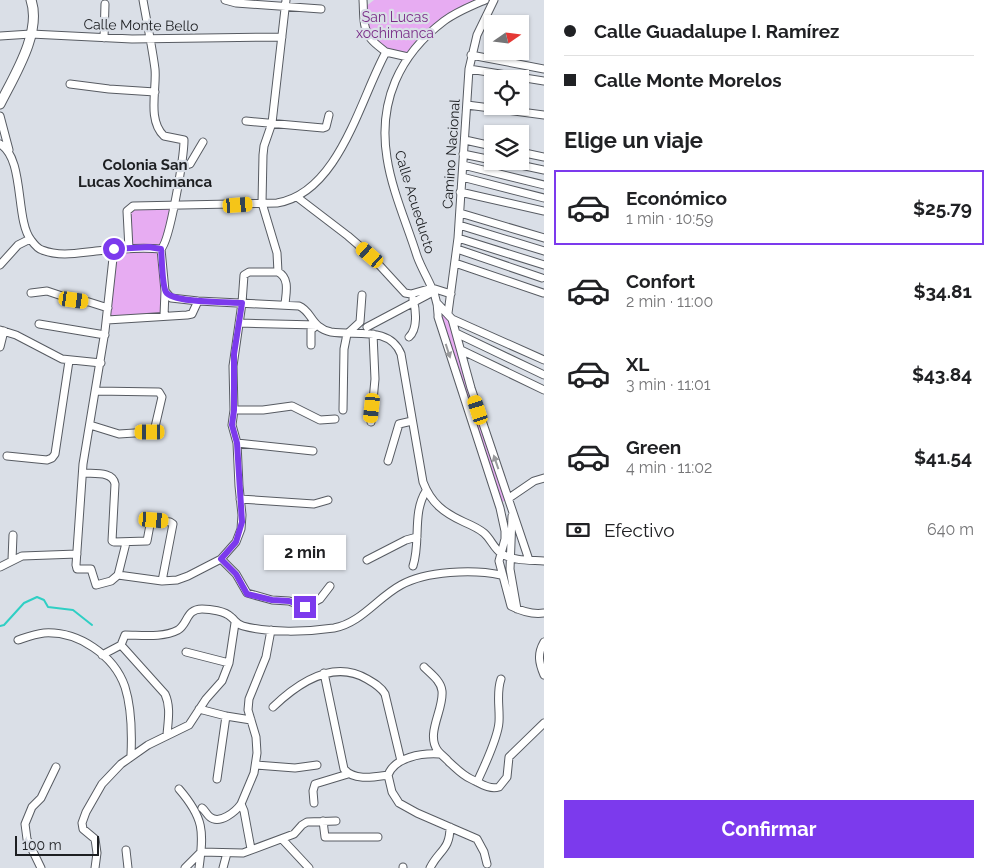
<!DOCTYPE html>
<html lang="es">
<head>
<meta charset="utf-8">
<style>
	:root { --surface:#fff; --page:#f2f2f2; --text:#202124; --muted:#757577; --line:#e0e0e0; --accent:#7c3aed }
	body { margin:0; font-family:Raleway,sans-serif; background:var(--page); color:var(--text); height:100vh; display:flex; flex-direction:column; font-size:19px; white-space:nowrap }
	* { box-sizing:border-box; margin:0 }
	p { font-size:16px; color:var(--muted) }
	.icon { flex:none; width:28px; height:28px; fill:none; stroke:currentColor; stroke-width:2; stroke-linecap:round; stroke-linejoin:round }
	.map { position:relative; flex:1; overflow:hidden }
	.sheet { display:flex; flex-direction:column; background:var(--surface); width:450px }
	.sheet>* { flex:none }
	.hud { display:grid; align-content:center; height:110px; padding:0 20px; background:var(--surface) }
	.needle { width:32px; rotate:76deg }
	.buttons { position:absolute; left:484px; top:15px; display:grid; gap:10px }
	.buttons a { display:grid; place-items:center; width:45px; height:45px; border-radius:0px; background:var(--surface); box-shadow:0 1px 4px #0004; font-size:25px }
	.scale { position:absolute; left:15px; bottom:12px; width:84px; box-sizing:border-box; padding-left:5px; border:2px solid #1d1f22; border-top:0; font-size:14px; line-height:18px; white-space:nowrap; color:#1d1f22; -webkit-text-stroke:4px #dadfe7; paint-order:stroke }
	.end { position:absolute; width:22px; height:22px; margin:-11px; border:6px solid #7c3aed; background:#fff; box-shadow:0 0 0 2px #fff }
	.from { border-radius:50% }
	.bubble { position:absolute; height:35px; border-radius:0px; background:var(--surface); box-shadow:0 1px 4px #0004; font-size:16px; font-weight:700; line-height:35px; text-align:center }
	.car { position:absolute; width:15px; height:30px; margin:-15px -8px; border-radius:6px; box-shadow:0 0 4px 1px #0007; background:linear-gradient(#f5c518 24%,#345 0 40%,#f5c518 0 76%,#345 0 86%,#f5c518 0) }
	.hud b { display:flex; align-items:center; gap:18px; height:48px; font-size:19px }
	.hud b+b { border-top:1px solid var(--line) }
	.hud i { width:12px; height:12px; background:var(--text) }
	ul { padding:0; list-style:none }
	li { display:flex; align-items:center; gap:15px; height:75px; margin:0 10px 8px; padding:0 10px; border:2px solid transparent; border-radius:0px }
	li div { flex:1 }
	li b { display:block; font-size:19px }
	li em { font-style:normal; font-weight:700 }
	li.on { border-color:var(--accent) }
	li>.icon { width:45px; height:45px; stroke-width:1.5 }
	h2 { padding:0 20px; font-size:22px; line-height:60px }
	.pay { display:flex; align-items:center; gap:12px; height:55px; padding:0 20px; font-size:19px }
	.pay p { margin-inline-start:auto }
	.action { display:flex; gap:10px; margin-top:auto; padding:10px 20px }
	.action a { flex:1; height:58px; border-radius:0px; background:var(--accent); color:#fff; font-size:20px; font-weight:700; line-height:58px; text-align:center }
	main { display:flex; flex:1; min-height:0 }
	.map>svg:first-child { display:block }
</style>
</head>
<body>
<main>
<div class="map">
<svg width="544" height="868" viewBox="0 0 544 868">
	<rect width="100%" height="100%" fill="#dadfe7"/>
	<path fill="#e7acf2" d="M374,0h103c-28,12 -54,28 -71,54 -31,-7 -38,-15 -41,-47z
		M174,205l-10,41v70l-57,4 7,-71h15v-41z
		M442,311l7,10 25,87 33,92 -8,3 -57,-179z"/>
	<g fill="none" stroke-linecap="round" stroke-linejoin="round">
		<path stroke="#2fcfc4" stroke-width="2" d="M0,626l4,-1 20,-22 13,-6 7,3 4,7 25,3 19,15"/>
		<g stroke="#575b62" stroke-width="9">
			<path id="minor" d="M143,0c4,23 9,46 12,69 2,20 -8,51 9,67l20,4c0,16 -14,101 -23,109
				M225,0l11,3 85,6
				M363,0c1,13 -1,28 8,39 4,5 10,9 15,13
				M485,0c-14,6 -29,12 -41,21 -45,34 -66,81 -57,137 5,33 20,66 30,98 8,22 22,37 21,61l62,191 5,23v8l-6,22 12,45c10,5 21,9 33,7
				M0,36l31,-2 101,5 150,-2
				M104,38l1,-34
				M471,55l73,14
				M469,69l75,12
				M70,84l39,5 46,3
				M467,105l77,10
				M0,116l9,34
				M246,121l77,7 3,-1 3,-12
				M465,140l27,6
				M0,144c25,14 15,76 31,96 3,4 7,9 11,10 18,7 36,3 54,1 21,-2 43,-4 65,-2l4,42 6,7 27,3 101,5c13,5 12,22 32,26 25,4 59,-6 70,22l22,128c8,21 21,31 41,40 7,3 14,6 20,11 7,6 10,16 18,21 11,7 29,6 42,7
				M520,152l24,5
				M463,154l29,6
				M501,161l43,9
				M463,165l81,20
				M180,167l10,-3 13,-22
				M462,177l82,21
				M460,192l84,19
				M297,197l51,39 22,19 35,38 6,1 21,-6 19,6
				M460,213l84,25
				M459,225l85,26
				M458,238l86,27
				M114,249l-9,82 -22,133 -7,101 1,4h14l5,16 15,-4 7,-6 44,6 15,-1 11,-4 33,-17 15,-17 5,-13 1,-14 -3,-29 -2,-43 -5,-18 2,-15 -1,-44 9,-63 2,-28 5,-3h29
				M129,249l-2,-38 6,-5 144,-3c62,-10 83,-104 109,-151l22,5
				M457,249l85,29
				M455,263l88,30
				M0,265l18,-20 12,-6
				M31,293l16,-2 27,9 15,2 19,6
				M285,304c1,-11 5,-26 -7,-32l-1,-19 -15,-50 1,-48 1,-9 8,-23 14,-123
				M438,304l14,15 19,69 58,172
				M448,313l10,-75 11,-169 8,-34 17,-35
				M164,316l1,-25
				M452,319l92,41
				M107,320l80,-5 5,-1 6,-13
				M239,323l78,2
				M39,324l66,11
				M367,327l66,-35
				M0,330l16,5 46,24 39,4
				M456,333l88,42
				M409,337c9,-8 7,-27 4,-38
				M311,345v-15l6,-5
				M0,347l4,-16
				M461,350l83,40
				M234,410h29l29,-4 28,14 15,-1
				M343,410l1,-61 3,-15 13,-12 2,-27
				M371,422l4,-43 -2,-45
				M90,425l29,9 31,-2 5,-5 7,-30 -3,-5 -63,-1
				M237,443l76,8
				M7,456l40,4 5,-2 3,-4 14,-93
				M388,461l11,-37 13,-3
				M83,473c11,1 30,-2 32,11l-3,57 2,1 33,-1 3,-16 4,-5 16,2 3,2 -11,57
				M509,498l25,-17 10,-3
				M240,499l74,5 14,-4
				M512,516l-2,53 7,40
				M221,559l15,15 11,19 25,7 17,1 16,6 15,-8 10,-13
				M12,560l1,-25
				M367,560l39,-20 11,-3
				M413,566c8,-24 -1,-53 13,-75
				M0,567l22,-11 55,-2
				M118,575l8,-32
				M18,640c9,-3 17,-6 26,-7 34,-2 70,22 81,54 7,22 7,46 6,68
				M544,642c-7,12 -5,21 0,33
				M121,645l4,-10c16,0 38,3 53,-5 10,-6 8,-21 24,-21 8,0 23,2 29,8 5,4 5,7 12,9 26,7 64,6 91,2 27,-5 43,-30 67,-43 25,-14 72,-16 100,-10
				M121,645l44,49c6,13 3,27 2,41
				M186,652l43,11
				M102,655l19,-10
				M424,667c7,7 17,14 18,24 2,19 -17,43 -4,60 3,4 8,7 11,11 7,6 13,13 22,17 9,4 18,11 28,8l8,-10 2,-20 35,-34
				M324,673l20,96c10,12 30,8 44,6
				M273,707c25,-24 60,-48 94,-28 7,4 14,8 18,15l16,67
				M199,709l27,7 25,4
				M256,765l39,3 22,-3
				M388,775l4,17 7,11 18,10 60,26 7,13 3,12
				M388,775c7,-18 34,-22 51,-21
				M217,779l9,-63
				M477,782c7,-15 21,-44 22,-60 1,-14 -3,-29 2,-43
				M179,789c25,29 25,42 20,79
				M314,803l-1,-12 2,-7 33,-10
				M202,808c3,2 5,7 8,9 10,8 26,-6 31,-13
				M323,821l2,16h53
				M282,839l27,29
				M251,849l-7,-38 -3,-7 13,-31 3,-20 -1,-16 -8,-27 1,-11 17,-42 5,-27
				M126,850l2,18
				M403,867v1
				M41,868l-14,-29 -2,-15 7,-17 9,-9 15,-31
				M95,868l2,-15 -2,-14 -12,-10 -1,-6 4,-11 16,-28 19,-20 27,-19 41,-20 17,-26 16,-18 7,-18 6,-40
				M185,868l16,-16 42,1 51,-19 8,-9 5,-3 29,-1
				M223,868l4,-15
				M430,868c9,-18 20,-18 20,-41"/>
		</g>
		<g stroke="#575b62" stroke-width="11">
			<path id="major" d="M0,104c14,-28 42,-72 31,-104"/>
		</g>
		<use href="#minor" stroke="#fff" stroke-width="7"/>
		<use href="#major" stroke="#fff" stroke-width="9"/>
	</g>
	<defs><path id="oneway-solid" d="M-6-.8H1V-3.2L6.5 0L1 3.2V.8H-6Z" transform="scale(1.25)"/></defs>
	<g fill="#999a9c">
		<use href="#oneway-solid" transform="translate(448 351) rotate(72)"/>
		<use href="#oneway-solid" transform="translate(496 462) rotate(-109)"/>
	</g>
	<g fill="none" stroke-linecap="round" stroke-linejoin="round">
		<path stroke="#7c3aed" stroke-width="6" d="M114,249l35,-2 12,2c1,9 1,37 5,43 6,11 62,10 76,11l-8,51v56l-2,15 5,18 5,79 -6,20 -15,17 15,15 11,20 25,6 17,1 16,6"/>
	</g>
	<g text-anchor="middle" stroke-width="4.5" stroke-linejoin="round" paint-order="stroke">
		<g font-size="14" fill="#7a2e88" stroke="#dadfe7">
			<text x="395" y="22">San Lucas<tspan x="395" dy="16">xochimanca</tspan></text>
		</g>
		<g font-size="14" fill="#1d1f22" stroke="#dadfe7">
			<text transform="translate(141 25) rotate(1)" y="5">Calle Monte Bello</text>
			<text transform="translate(451 154) rotate(-86)" y="5">Camino Nacional</text>
			<text transform="translate(415 202) rotate(73)" y="5">Calle Acueducto</text>
		</g>
		<g font-size="15" font-weight="bold" fill="#1d1f22" stroke="#dadfe7">
			<text x="145" y="170">Colonia San<tspan x="145" dy="17">Lucas Xochimanca</tspan></text>
		</g>
	</g>
</svg>
<div class="buttons">
<a><svg class="needle" viewBox="-14 -14 28 28"><path d="M0-13l5 13h-10z" fill="#e53935"/><path d="M0 13l5-13h-10z" fill="#757577"/></svg></a>
<a><svg class="icon" aria-label="locate" viewBox="0 0 24 24"><circle cx="12" cy="12" r="6"/><path d="M12 2v4M12 18v4M2 12h4M18 12h4"/></svg></a>
<a><svg class="icon" aria-label="layers" viewBox="0 0 24 24"><path d="M12 4l9 5-9 5-9-5zM3 14l9 5 9-5"/></svg></a>
</div>
<div class="scale">100 m</div>
<i class="end from" style="left:114px;top:249px"></i>
<i class="end" style="left:305px;top:607px"></i>
<div class="bubble" style="left:264px;top:535px;width:82px">2 min</div>
<i class="car" style="left:238px;top:205px;rotate:86deg"></i>
<i class="car" style="left:370px;top:255px;rotate:311deg"></i>
<i class="car" style="left:74px;top:300px;rotate:98deg"></i>
<i class="car" style="left:372px;top:408px;rotate:186deg"></i>
<i class="car" style="left:478px;top:410px;rotate:342deg"></i>
<i class="car" style="left:150px;top:432px;rotate:270deg"></i>
<i class="car" style="left:154px;top:520px;rotate:95deg"></i>
</div>
<section class="sheet">
<div class="hud">
<b><i class="from"></i>Calle Guadalupe I. Ramírez</b>
<b><i></i>Calle Monte Morelos</b>
</div>
<h2>Elige un viaje</h2>
<ul>
<li class="on"><svg class="icon" aria-label="car" viewBox="0 0 24 24"><path d="M5 17H2v-5l4-1 3-4h7l3 4 3 1v5h-3M9 17h6M6 11h13"/><circle cx="7" cy="17" r="2"/><circle cx="17" cy="17" r="2"/></svg><div><b>Económico</b><p>1 min · 10:59</p></div><em>$25.79</em></li>
<li><svg class="icon" aria-label="car" viewBox="0 0 24 24"><path d="M5 17H2v-5l4-1 3-4h7l3 4 3 1v5h-3M9 17h6M6 11h13"/><circle cx="7" cy="17" r="2"/><circle cx="17" cy="17" r="2"/></svg><div><b>Confort</b><p>2 min · 11:00</p></div><em>$34.81</em></li>
<li><svg class="icon" aria-label="car" viewBox="0 0 24 24"><path d="M5 17H2v-5l4-1 3-4h7l3 4 3 1v5h-3M9 17h6M6 11h13"/><circle cx="7" cy="17" r="2"/><circle cx="17" cy="17" r="2"/></svg><div><b>XL</b><p>3 min · 11:01</p></div><em>$43.84</em></li>
<li><svg class="icon" aria-label="car" viewBox="0 0 24 24"><path d="M5 17H2v-5l4-1 3-4h7l3 4 3 1v5h-3M9 17h6M6 11h13"/><circle cx="7" cy="17" r="2"/><circle cx="17" cy="17" r="2"/></svg><div><b>Green</b><p>4 min · 11:02</p></div><em>$41.54</em></li>
</ul>
<div class="pay"><svg class="icon" aria-label="cash" viewBox="0 0 24 24"><path d="M3 7h18v10H3z"/><circle cx="12" cy="12" r="2"/></svg>Efectivo<p>640 m</p></div>
<div class="action"><a>Confirmar</a></div>
</section>
</main>
</body>
</html>
